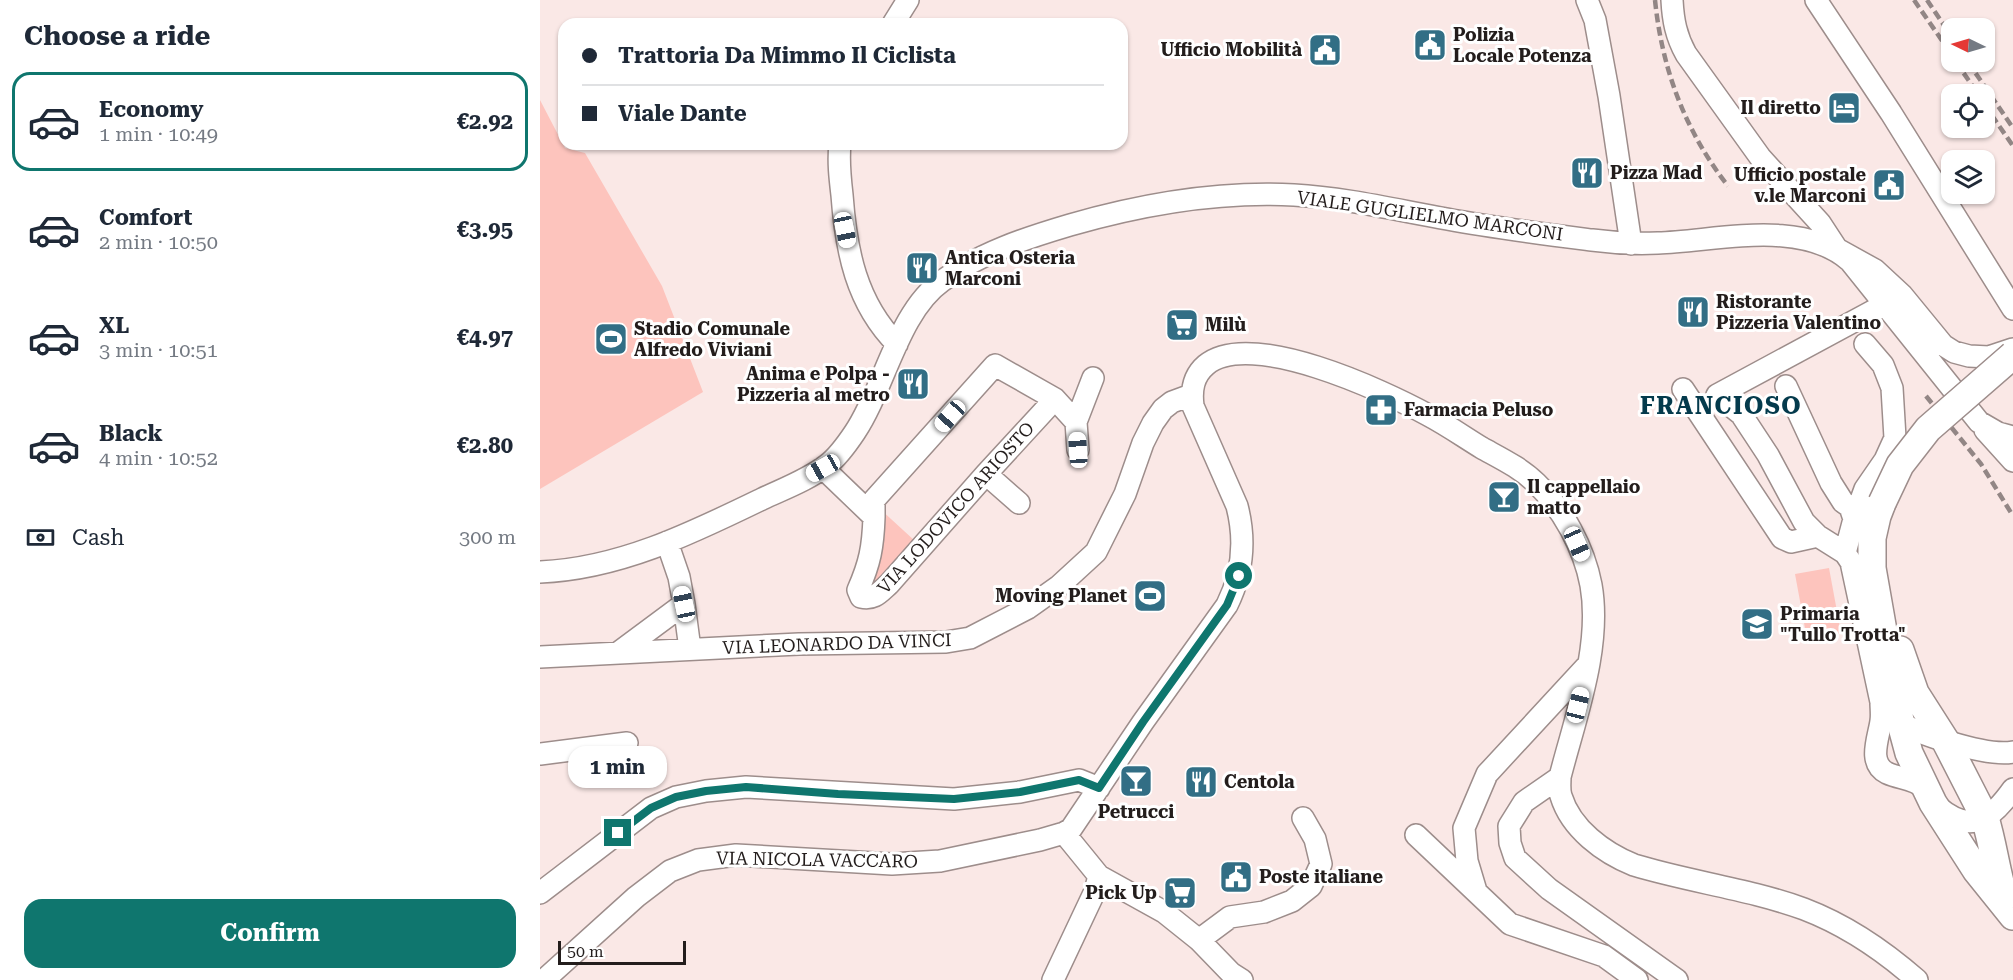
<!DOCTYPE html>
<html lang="en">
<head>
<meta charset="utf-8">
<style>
	:root { --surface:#fff; --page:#f6f6f7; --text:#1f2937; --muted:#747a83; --line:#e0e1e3; --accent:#0f766e }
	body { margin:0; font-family:"Roboto Serif",serif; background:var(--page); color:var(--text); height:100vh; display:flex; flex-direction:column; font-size:22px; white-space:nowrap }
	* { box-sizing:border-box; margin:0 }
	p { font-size:20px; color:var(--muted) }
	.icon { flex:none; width:33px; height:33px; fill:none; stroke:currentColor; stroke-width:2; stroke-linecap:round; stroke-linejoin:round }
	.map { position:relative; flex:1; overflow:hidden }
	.details { display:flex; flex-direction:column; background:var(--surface); width:540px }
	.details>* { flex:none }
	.top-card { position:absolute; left:18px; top:18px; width:570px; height:132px; border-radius:18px; box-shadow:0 2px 4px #0004; display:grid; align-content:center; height:132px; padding:0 24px; background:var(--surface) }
	.needle { width:39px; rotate:275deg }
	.buttons { position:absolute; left:1401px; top:18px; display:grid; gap:12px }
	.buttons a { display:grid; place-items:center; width:54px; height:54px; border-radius:12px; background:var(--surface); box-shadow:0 2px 4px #0004; font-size:30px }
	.scale { position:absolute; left:18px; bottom:15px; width:128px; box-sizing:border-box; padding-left:6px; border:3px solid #231d1c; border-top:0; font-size:16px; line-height:21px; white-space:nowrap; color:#231d1c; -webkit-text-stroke:4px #fff; paint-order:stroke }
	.end { position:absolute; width:27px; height:27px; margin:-14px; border:8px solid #0f766e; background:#fff; box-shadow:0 0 0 3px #fff }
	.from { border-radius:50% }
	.bubble { position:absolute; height:42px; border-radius:18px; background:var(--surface); box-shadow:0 2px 4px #0004; font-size:20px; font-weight:700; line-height:42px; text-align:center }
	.car { position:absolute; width:18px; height:36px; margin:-18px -9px; border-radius:8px; box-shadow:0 0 4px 2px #0007; background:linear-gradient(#fff 24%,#345 0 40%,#fff 0 76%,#345 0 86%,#fff 0) }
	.top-card b { display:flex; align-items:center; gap:21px; height:57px; font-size:22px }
	.top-card b+b { border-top:2px solid var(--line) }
	.top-card i { width:15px; height:15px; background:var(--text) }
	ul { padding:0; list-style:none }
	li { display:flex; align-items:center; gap:18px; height:99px; margin:0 12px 9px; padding:0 12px; border:3px solid transparent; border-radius:18px }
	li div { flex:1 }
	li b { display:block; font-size:22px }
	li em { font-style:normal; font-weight:700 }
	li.selected { border-color:var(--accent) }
	li>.icon { width:54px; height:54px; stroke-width:1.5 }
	h2 { padding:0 24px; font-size:27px; line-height:72px }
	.pay { display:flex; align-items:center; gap:15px; height:66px; padding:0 24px; font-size:22px }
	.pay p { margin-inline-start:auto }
	.button { display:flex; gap:12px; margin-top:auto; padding:12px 24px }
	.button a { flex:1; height:69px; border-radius:18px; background:var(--accent); color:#fff; font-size:24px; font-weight:700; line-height:69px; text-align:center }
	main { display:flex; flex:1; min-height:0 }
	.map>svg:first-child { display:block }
</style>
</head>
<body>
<main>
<section class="details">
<h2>Choose a ride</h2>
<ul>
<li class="selected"><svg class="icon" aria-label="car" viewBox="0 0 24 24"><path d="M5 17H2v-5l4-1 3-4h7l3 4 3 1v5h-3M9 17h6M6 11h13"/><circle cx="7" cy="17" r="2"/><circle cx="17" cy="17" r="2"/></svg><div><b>Economy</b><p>1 min · 10:49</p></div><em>€2.92</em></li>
<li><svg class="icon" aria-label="car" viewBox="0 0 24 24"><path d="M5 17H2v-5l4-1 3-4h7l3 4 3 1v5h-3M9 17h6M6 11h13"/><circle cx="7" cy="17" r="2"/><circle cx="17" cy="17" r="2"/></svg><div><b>Comfort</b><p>2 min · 10:50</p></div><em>€3.95</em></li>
<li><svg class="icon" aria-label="car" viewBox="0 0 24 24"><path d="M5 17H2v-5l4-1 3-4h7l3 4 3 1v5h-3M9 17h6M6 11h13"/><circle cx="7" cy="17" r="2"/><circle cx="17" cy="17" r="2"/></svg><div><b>XL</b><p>3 min · 10:51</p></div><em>€4.97</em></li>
<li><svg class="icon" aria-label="car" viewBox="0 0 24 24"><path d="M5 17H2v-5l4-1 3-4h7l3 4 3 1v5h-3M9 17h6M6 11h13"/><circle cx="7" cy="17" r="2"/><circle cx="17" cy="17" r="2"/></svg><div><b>Black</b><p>4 min · 10:52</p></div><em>€2.80</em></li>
</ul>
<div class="pay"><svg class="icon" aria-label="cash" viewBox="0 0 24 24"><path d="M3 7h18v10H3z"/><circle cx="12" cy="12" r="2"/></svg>Cash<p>300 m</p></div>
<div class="button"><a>Confirm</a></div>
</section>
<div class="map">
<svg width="1473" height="980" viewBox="0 0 1473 980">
	<rect width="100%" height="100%" fill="#fae8e6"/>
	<path fill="#fdc4bd" d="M0,100l25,48 20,5 77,133 41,106 -163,97z
		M339,508l36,33 -28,35 -20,13z
		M1289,568l12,65 -34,6 -12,-65z"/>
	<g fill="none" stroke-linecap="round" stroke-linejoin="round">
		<g stroke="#9d8d8b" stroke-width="24">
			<path id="minor" d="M1047,0l8,20 14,76 22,148
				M1132,0c1,20 4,36 14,54l74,103 60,66 17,26 38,21 27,25 41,50 11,7 15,4 20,1 24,-8
				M1276,0l75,113 122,196
				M353,24l15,-24
				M300,144c-2,17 0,34 2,51 4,55 14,108 55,149
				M1344,305l-167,90 24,19 27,41 36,67 14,14 27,17 6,9 30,140c0,6 1,13 0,19 -2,16 -14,42 6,52 13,6 26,5 38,15
				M1246,386l45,97 12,19 7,5 4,12 -9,34
				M1143,389l99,149 9,4 27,-6
				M536,422l2,28
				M1445,430l28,31
				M283,468l51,49c-1,30 -4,46 -16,73l3,7c13,3 18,-4 28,-13l97,-110 69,-75
				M446,474l33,29
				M334,517v-17l121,-135 60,34 21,23 17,-44
				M1314,519l11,-30 20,-29 10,-22 -3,-50 -9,-23 -18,-21
				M127,542l12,35 5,27
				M0,572c79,-3 152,-39 222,-73 21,-10 46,-19 65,-34 11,-8 20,-21 28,-33 30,-45 43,-120 87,-151 38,-28 84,-43 128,-56 73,-21 149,-34 224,-30 52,3 102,15 153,24 48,9 97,15 145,21 22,3 44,4 66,3 60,-2 143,-25 192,18l129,161 19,11 15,4
				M78,653l66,-49 6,45
				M0,657l259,-13 147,-2 24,-4 58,-30 31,-22 37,-34 29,-58 18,-51 10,-20 10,-14 9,-7 19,-7
				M1351,718c24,15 94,39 122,34
				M0,754l87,-11
				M1020,777l-36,25 -15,24 1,17 5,15 34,31 128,91
				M1398,807c33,28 53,13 75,-18
				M876,835l94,89 94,32 33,24
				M559,876l65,36 35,28 32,33 11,7
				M936,891l-9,-30 -3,-33 23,-54 99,-107
				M0,893l111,-85 25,-11 30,-6 40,-4 208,12 66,-7 59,-12 20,8
				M659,940l31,-23 34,-5 28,-11 19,-15 10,-22 -6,-25 -12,-21
				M4,980l92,-83 34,-26 28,-11 38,-5 156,9 48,-3 100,-21 24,-7 7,-4 72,-107 84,-117c16,-32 19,-64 10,-99l-44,-100c-2,-16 0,-30 13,-41 44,-37 178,26 222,50 19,10 36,22 54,33 18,10 39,20 54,35 27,26 48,65 55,102 11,62 -16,133 -31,192 0,6 -1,13 1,19 10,33 43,57 73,69 56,17 115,24 170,44 42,16 80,42 113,71
				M513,980l42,-89 4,-15 -35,-43"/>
		</g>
		<g stroke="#9d8d8b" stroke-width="30">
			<path id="major" d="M1342,503l-5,13 -5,22v30l24,137 13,48 24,50 43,67 37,46
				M1360,650l15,43 30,47 40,78c8,26 11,53 19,79"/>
		</g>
		<use href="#minor" stroke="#fff" stroke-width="21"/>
		<use href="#major" stroke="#fff" stroke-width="27"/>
		<path stroke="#928685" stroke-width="4.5" stroke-dasharray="9 4.5" stroke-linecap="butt" d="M1115,0c7,69 30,131 73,186
			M1374,0l38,55
			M1387,0l25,37
			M1416,62l22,32
			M1428,62l45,66
			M1444,104l29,42
			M1386,396l55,68 32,52"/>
		<g stroke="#9d8d8b" stroke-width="30" stroke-linecap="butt">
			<path id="major-bridge" d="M1342,503l18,-38 28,-36 85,-74"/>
		</g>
		<use href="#major-bridge" stroke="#fff" stroke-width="27"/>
	</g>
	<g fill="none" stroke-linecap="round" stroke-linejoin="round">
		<path stroke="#0f766e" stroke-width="8" d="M78,833l33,-25 25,-11 30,-6 40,-4 92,7 116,5 66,-7 59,-12 20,8 44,-66 84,-117 12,-29"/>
	</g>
	<defs>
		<g id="civic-square" transform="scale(1.725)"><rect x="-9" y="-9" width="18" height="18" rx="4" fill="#326e85" stroke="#fff"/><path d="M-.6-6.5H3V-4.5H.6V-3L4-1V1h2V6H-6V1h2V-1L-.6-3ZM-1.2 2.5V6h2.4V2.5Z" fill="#fff"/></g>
		<g id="hotel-square" transform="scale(1.725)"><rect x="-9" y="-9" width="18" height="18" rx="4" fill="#326e85" stroke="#fff"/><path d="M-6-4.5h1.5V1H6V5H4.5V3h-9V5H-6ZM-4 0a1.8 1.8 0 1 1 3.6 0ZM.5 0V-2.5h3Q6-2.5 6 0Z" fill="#fff"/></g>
		<g id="restaurant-square" transform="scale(1.725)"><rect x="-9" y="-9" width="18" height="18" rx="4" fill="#326e85" stroke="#fff"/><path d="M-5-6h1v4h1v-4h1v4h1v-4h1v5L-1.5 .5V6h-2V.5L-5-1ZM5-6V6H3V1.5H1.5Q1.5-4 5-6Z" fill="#fff"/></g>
		<g id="supermarket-square" transform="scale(1.725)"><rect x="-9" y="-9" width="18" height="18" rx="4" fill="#326e85" stroke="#fff"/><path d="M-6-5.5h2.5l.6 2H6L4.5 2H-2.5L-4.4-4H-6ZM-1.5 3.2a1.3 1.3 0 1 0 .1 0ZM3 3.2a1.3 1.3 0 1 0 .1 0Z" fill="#fff"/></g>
		<g id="stadium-square" transform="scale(1.725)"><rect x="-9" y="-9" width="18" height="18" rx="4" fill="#326e85" stroke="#fff"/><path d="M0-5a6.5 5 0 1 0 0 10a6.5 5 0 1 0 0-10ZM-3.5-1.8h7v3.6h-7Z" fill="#fff"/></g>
		<g id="pharmacy-square" transform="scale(1.725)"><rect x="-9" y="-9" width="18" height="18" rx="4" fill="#326e85" stroke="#fff"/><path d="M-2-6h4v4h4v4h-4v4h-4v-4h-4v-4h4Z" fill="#fff"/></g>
		<g id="bar-square" transform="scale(1.725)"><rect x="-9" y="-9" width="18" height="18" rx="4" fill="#326e85" stroke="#fff"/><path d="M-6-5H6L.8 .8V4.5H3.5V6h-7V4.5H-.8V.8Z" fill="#fff"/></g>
		<g id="school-square" transform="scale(1.725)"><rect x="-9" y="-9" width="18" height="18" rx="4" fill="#326e85" stroke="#fff"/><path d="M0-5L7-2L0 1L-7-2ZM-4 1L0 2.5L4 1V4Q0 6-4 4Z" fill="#fff"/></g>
	</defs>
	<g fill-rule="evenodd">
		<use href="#civic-square" x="890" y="45"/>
		<use href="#civic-square" x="785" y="50"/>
		<use href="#hotel-square" x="1304" y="108"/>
		<use href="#restaurant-square" x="1047" y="173"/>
		<use href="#civic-square" x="1349" y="185"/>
		<use href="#restaurant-square" x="382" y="268"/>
		<use href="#restaurant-square" x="1153" y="312"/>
		<use href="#supermarket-square" x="642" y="325"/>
		<use href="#stadium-square" x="71" y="339"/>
		<use href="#restaurant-square" x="373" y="384"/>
		<use href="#pharmacy-square" x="841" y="410"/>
		<use href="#bar-square" x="964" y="497"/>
		<use href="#stadium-square" x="610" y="596"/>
		<use href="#school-square" x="1217" y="624"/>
		<use href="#bar-square" x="596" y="781"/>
		<use href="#restaurant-square" x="661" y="782"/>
		<use href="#civic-square" x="696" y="877"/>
		<use href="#supermarket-square" x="640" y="893"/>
	</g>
	<g text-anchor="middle" stroke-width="6" stroke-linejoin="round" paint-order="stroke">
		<g font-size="18" font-weight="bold" fill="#231d1c" stroke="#fff" text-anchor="start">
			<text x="913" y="41">Polizia<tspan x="913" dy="21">Locale Potenza</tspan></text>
			<text x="762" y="56" text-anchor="end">Ufficio Mobilità</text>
			<text x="1281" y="114" text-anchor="end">Il diretto</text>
			<text x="1070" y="179">Pizza Mad</text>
			<text x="1326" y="181" text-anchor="end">Ufficio postale<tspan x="1326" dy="21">v.le Marconi</tspan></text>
			<text x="405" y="264">Antica Osteria<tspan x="405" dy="21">Marconi</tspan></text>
			<text x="1176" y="308">Ristorante<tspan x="1176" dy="21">Pizzeria Valentino</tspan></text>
			<text x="665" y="331">Milù</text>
			<text x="94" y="335">Stadio Comunale<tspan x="94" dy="21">Alfredo Viviani</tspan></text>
			<text x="350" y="380" text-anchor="end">Anima e Polpa -<tspan x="350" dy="21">Pizzeria al metro</tspan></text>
			<text x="864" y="416">Farmacia Peluso</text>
			<text x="987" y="493">Il cappellaio<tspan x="987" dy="21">matto</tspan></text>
			<text x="587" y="602" text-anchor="end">Moving Planet</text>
			<text x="1240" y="620">Primaria<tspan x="1240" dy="21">"Tullo Trotta"</tspan></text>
			<text x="684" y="788">Centola</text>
			<text x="596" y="818" text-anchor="middle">Petrucci</text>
			<text x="719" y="883">Poste italiane</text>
			<text x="617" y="899" text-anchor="end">Pick Up</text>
		</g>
		<g font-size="18" fill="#231d1c" stroke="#fff">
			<text transform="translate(890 216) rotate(8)" y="6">VIALE GUGLIELMO MARCONI</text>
			<text transform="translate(416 508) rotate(-48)" y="6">VIA LODOVICO ARIOSTO</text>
			<text transform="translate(297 644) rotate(-2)" y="6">VIA LEONARDO DA VINCI</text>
			<text transform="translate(277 860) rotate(1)" y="6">VIA NICOLA VACCARO</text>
		</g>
		<g font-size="24" font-weight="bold" letter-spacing="1.5" fill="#043a4c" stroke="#fff">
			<text x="1181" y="414">FRANCIOSO</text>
		</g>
	</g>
</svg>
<div class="buttons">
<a><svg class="needle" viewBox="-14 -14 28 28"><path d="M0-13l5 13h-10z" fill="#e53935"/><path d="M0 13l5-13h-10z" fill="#747a83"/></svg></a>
<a><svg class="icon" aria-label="locate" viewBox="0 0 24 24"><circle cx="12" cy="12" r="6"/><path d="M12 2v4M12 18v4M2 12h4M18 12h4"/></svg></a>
<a><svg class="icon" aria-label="layers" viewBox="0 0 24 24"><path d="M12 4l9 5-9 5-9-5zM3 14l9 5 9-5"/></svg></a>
</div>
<div class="scale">50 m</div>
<i class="end from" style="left:699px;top:576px"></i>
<i class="end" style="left:78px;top:833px"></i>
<div class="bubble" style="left:28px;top:746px;width:99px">1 min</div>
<i class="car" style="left:305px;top:230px;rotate:168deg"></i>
<i class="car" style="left:410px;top:416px;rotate:222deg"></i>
<i class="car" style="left:538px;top:450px;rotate:356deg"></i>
<i class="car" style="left:283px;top:468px;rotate:241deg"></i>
<i class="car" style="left:1037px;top:544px;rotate:156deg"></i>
<i class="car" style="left:144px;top:604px;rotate:348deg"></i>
<i class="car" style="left:1038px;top:705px;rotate:14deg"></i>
<div class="top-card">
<b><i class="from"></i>Trattoria Da Mimmo Il Ciclista</b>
<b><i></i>Viale Dante</b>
</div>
</div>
</main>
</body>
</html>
